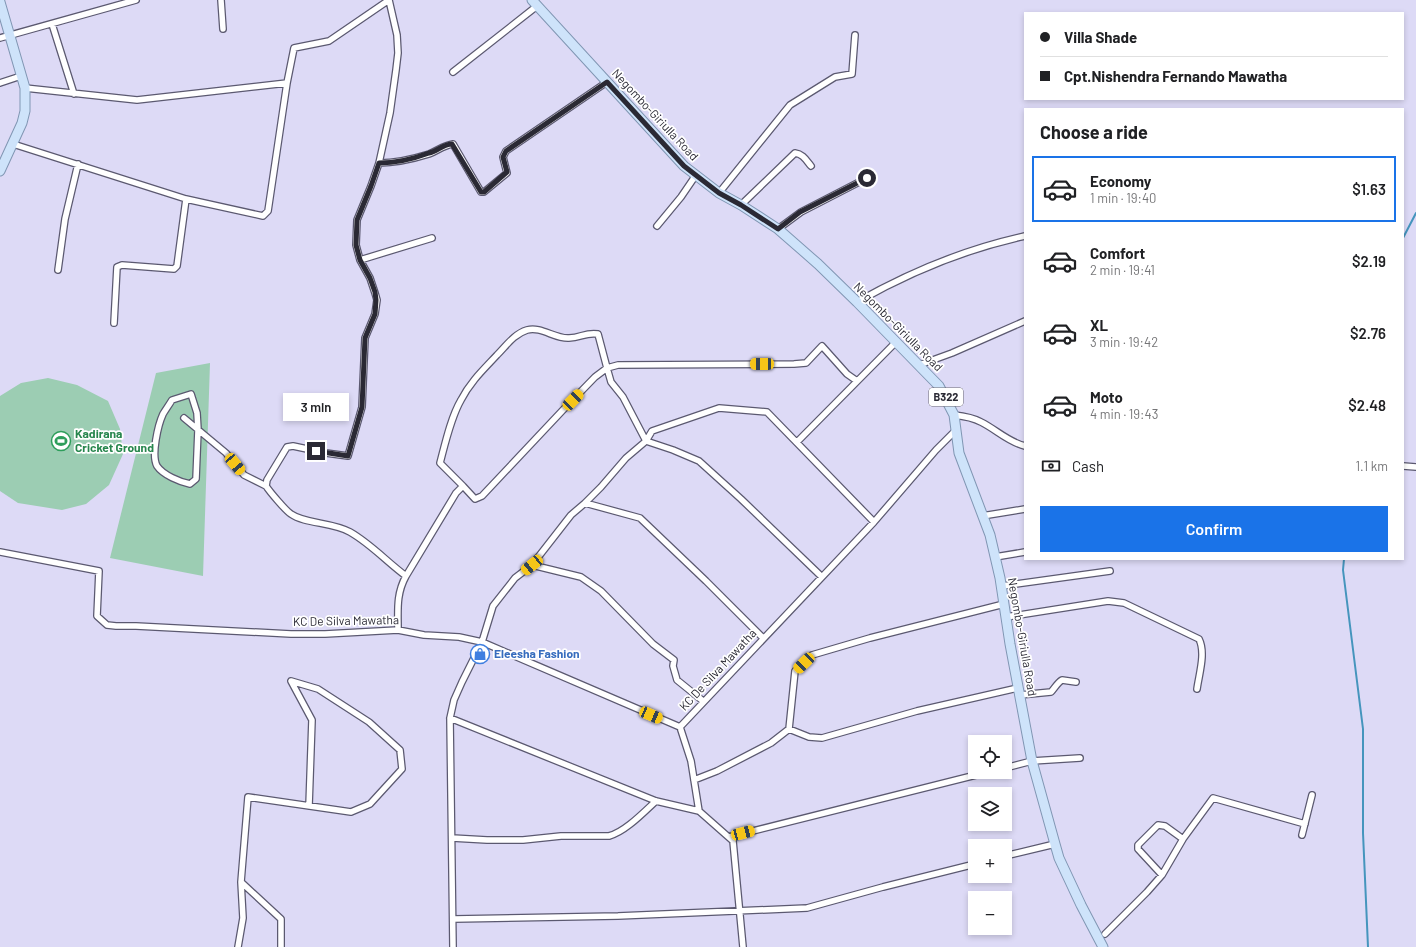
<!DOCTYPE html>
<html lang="en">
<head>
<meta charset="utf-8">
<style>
	:root { --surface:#fff; --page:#f6f6f6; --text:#202124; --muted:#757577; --line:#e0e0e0; --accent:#1a73e8 }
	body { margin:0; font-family:Barlow,sans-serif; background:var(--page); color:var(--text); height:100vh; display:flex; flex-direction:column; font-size:15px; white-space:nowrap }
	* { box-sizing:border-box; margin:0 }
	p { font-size:13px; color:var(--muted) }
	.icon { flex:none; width:22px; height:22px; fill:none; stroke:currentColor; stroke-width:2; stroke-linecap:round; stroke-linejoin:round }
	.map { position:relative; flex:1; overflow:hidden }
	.details { position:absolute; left:1024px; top:108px; width:380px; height:452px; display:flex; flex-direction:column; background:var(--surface); border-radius:0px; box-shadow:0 2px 6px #0003 }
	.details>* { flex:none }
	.banner { position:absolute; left:1024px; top:12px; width:380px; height:88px; border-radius:0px; box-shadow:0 2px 6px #0003; display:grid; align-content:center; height:88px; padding:0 16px; background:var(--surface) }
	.tools { position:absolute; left:968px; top:735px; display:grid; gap:8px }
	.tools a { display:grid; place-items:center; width:44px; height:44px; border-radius:0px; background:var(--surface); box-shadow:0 2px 6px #0003; font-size:20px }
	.end { position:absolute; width:18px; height:18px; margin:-9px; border:5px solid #2a2934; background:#fff; box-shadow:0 0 0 2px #fff }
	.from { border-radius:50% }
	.bubble { position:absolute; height:28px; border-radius:0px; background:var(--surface); box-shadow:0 2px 6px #0003; font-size:13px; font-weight:600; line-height:28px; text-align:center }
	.car { position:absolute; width:12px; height:24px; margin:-12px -6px; border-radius:5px; box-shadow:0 0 3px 1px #0007; background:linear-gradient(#f5c518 24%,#345 0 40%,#f5c518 0 76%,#345 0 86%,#f5c518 0) }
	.banner b { display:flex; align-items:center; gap:14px; height:38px; font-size:15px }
	.banner b+b { border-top:1px solid var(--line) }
	.banner i { width:10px; height:10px; background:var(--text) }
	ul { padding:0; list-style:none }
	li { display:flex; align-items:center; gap:12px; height:66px; margin:0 8px 6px; padding:0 8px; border:2px solid transparent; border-radius:0px }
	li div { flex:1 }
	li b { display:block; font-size:15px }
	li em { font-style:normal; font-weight:600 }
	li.active { border-color:var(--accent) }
	li>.icon { width:36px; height:36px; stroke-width:1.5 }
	h2 { padding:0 16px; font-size:18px; line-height:48px }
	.pay { display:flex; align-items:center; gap:10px; height:44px; padding:0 16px; font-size:15px }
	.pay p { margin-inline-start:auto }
	.button { display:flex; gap:8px; margin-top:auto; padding:8px 16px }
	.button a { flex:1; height:46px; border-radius:0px; background:var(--accent); color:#fff; font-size:16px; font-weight:600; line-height:46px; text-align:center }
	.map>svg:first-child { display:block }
</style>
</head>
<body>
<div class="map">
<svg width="1416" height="947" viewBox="0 0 1416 947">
	<rect width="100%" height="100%" fill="#dddaf6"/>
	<path fill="#9ccdb3" d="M210,363l-7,213 -93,-18 46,-185z
		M48,378l29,7 31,16 12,28 3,25 -14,31 -23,19 -24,6 -44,-7 -18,-12v-95l21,-13z"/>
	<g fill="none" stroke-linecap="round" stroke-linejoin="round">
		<path stroke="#4595bd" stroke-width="2" d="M1403,238l13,-25
			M1344,559l-1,11 20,159v104l5,114"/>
		<g stroke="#5b5970" stroke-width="8">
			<path id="street" d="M221,0l2,29
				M389,0l8,35 1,18 -2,17 -6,43 -11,50 -8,23 -14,34 -1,25 4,15 10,18 5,15 2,7 -2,14 -10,24 -3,69 -14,49 -22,-3 -33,-7 -6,1 -20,33 -1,6c4,6 20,25 25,28 14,10 41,8 59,18 21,12 37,30 56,44 -10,18 -8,34 -8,54
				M52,24l22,70
				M0,38l136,-38
				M453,72l84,-66
				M0,83l21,-7
				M25,88l112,12 150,-17
				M13,144l173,55 77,17 5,-5 19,-128 7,-35 35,-7 60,-41
				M379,163c17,0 34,-4 50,-9 8,-3 15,-9 24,-10l28,48h3l23,-19 -4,-16 3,-6 101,-69
				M719,193l71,-88 45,-28 17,-3 3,-39
				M741,205l54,-52c8,1 11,7 16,13
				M657,226l24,-29 15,-22
				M778,229l23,-17 66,-34
				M360,260l72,-22
				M58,270l7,-51 13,-55
				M857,302c53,-30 108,-53 168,-66
				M114,323l3,-56 5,-2 52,4 3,-3 9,-67
				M919,365l33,-12 73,-32
				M191,394l6,19 1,17 -2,49 -6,5c-10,-2 -27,-9 -33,-18 -6,-11 1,-41 6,-52 3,-5 6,-9 9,-14z
				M954,415c9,1 18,2 27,7 16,8 27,20 44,24
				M184,418l42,35 18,22 22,11
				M646,441l6,-10 67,-23 48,4 107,110
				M797,442l99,-100
				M1403,466l13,1
				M463,486l-23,-23c5,-19 11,-46 21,-63 9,-18 23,-31 36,-45 9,-9 17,-21 30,-25 14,-4 28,9 42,8 12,0 16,-6 29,-4l9,34 11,-3 176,-1 12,-1 16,-17 25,28 10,7
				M585,503l16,-16 25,-29 20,-17 27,9 26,11 42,38 81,78
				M982,516l43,-7
				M0,552l99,19 -2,45 10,9 9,1h20l155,8h34l73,-4 26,5 35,2 23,5 198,85 194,-205 62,-72 20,-20
				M995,557l30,-5
				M532,565l49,12 20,14 52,53 21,16 -1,6 4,14 26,21
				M406,576l50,-83 7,-7 12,13 7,-3 80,-85 33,-34 12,-9 4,14 12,15 23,44
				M1002,586l108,-15
				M1006,617l102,-16 16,2 75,36c7,14 0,35 -2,50
				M1020,695l31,-3c4,-4 6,-9 11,-12l14,2
				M450,718l206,83 43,10 34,30 10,106
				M680,727l11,34 8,50
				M789,729l20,8 13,1 95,-27 101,-23
				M1005,768l27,-7 48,-3
				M694,780l23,-9 54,-28 18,-14 6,-58 17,-16 58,-17 134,-34
				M1302,835l10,-40
				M729,837l259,-65
				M452,838l35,2h36l38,-4h48c16,-4 35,-24 47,-35
				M1005,856l50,-12
				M1162,875l-24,-26v-4l20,-20 7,1 18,13
				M454,919l164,-3 189,-8 76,-21 92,-23
				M1105,934l42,-42 15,-17 21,-36 30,-41 92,26
				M238,947l5,-29 -2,-36
				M281,947v-28l-40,-37 7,-85 103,15 19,-8 32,-35 -2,-19 -31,-28 -51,-33 -27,-8 21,39 -3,86
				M453,947l-3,-229 4,-18 8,-18 20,-40 11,-36 22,-28 17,-13 39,-50 14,-12 55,15 66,63 57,57"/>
		</g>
		<g stroke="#8096b3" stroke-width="11">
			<path id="primary" d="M532,0l152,166 35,27 22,12 37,24 40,35 39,38 82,84 15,29 5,38 31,82 10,43 10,66 22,117 23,83 4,14 22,47 22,42
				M0,2l25,86v23l-3,12 -22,48"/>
		</g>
		<use href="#street" stroke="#fff" stroke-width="5.5"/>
		<use href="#primary" stroke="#cee3fa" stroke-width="9"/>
	</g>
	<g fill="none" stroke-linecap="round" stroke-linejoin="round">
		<path stroke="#2a2934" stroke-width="5" d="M316,451l32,5 14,-49 3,-69 10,-24 1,-14 -1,-8 -5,-14 -10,-18 -4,-15 1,-25 14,-34 8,-23c17,0 34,-4 50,-10 8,-2 15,-9 23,-9l29,48h3l23,-20 -4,-15 3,-6 101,-69 77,84 35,27 22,12 37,24 22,-17 67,-34"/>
	</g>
	<defs>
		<g id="stadium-ring" transform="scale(1)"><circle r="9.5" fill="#fff" stroke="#2e9e5b" stroke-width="1.5"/><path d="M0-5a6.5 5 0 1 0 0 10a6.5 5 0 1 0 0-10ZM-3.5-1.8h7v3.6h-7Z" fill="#2e9e5b"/></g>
		<g id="shop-ring" transform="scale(1)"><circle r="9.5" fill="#fff" stroke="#3f7fe0" stroke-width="1.5"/><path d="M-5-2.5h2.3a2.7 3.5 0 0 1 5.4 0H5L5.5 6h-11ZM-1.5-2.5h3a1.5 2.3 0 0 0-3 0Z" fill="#3f7fe0"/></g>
	</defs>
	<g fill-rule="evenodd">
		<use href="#stadium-ring" x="61" y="441"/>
		<use href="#shop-ring" x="480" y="654"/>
	</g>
	<g text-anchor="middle" stroke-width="3.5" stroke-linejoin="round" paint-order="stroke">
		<rect fill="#fff" stroke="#6a6971" stroke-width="1" x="929" y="388" width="34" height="18" rx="3"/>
		<g font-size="11" font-weight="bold" fill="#2a2934">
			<text x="946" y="401">B322</text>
		</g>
		<g font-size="12" fill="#2a2934" stroke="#fff">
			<text transform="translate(655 115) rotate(47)" y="4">Negombo-Giriulla Road</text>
			<text transform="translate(898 327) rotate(45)" y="4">Negombo-Giriulla Road</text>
			<text transform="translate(346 621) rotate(-1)" y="4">KC De Silva Mawatha</text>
			<text transform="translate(1022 637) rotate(80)" y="4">Negombo-Giriulla Road</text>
			<text transform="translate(718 670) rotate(-47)" y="4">KC De Silva Mawatha</text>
		</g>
		<g font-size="12" font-weight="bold" fill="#27864d" stroke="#fff" text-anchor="start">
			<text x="75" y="438">Kadirana<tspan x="75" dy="14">Cricket Ground</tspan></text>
		</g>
		<g font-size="12" font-weight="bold" fill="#366cbe" stroke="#fff" text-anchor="start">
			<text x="494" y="658">Eleesha Fashion</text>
		</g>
	</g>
</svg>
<div class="tools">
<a><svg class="icon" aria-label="locate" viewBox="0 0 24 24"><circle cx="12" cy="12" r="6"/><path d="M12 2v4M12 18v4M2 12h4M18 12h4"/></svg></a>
<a><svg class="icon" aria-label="layers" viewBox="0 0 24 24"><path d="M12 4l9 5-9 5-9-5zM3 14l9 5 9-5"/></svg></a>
<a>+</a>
<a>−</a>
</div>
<i class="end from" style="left:867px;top:178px"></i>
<i class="end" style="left:316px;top:451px"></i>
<div class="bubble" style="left:283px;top:393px;width:66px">3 min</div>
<i class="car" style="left:762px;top:364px;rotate:270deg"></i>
<i class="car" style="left:573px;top:400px;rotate:44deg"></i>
<i class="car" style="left:235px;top:464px;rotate:140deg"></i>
<i class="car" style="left:532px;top:565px;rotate:231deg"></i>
<i class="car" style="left:804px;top:663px;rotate:226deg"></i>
<i class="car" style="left:651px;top:715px;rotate:113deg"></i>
<i class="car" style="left:743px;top:833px;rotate:75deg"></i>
<div class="banner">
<b><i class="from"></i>Villa Shade</b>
<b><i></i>Cpt.Nishendra Fernando Mawatha</b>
</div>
<section class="details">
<h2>Choose a ride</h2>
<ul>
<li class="active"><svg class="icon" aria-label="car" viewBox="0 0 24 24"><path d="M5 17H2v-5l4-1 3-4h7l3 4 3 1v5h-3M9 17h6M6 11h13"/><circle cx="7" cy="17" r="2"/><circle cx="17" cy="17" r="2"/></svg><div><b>Economy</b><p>1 min · 19:40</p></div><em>$1.63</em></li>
<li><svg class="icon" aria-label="car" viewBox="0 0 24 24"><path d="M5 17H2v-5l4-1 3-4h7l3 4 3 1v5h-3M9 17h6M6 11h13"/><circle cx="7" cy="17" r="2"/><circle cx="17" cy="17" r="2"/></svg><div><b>Comfort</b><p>2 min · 19:41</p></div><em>$2.19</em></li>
<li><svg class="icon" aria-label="car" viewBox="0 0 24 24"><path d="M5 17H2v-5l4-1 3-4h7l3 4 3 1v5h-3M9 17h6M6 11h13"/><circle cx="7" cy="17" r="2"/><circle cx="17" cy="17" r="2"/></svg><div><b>XL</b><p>3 min · 19:42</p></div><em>$2.76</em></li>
<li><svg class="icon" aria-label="car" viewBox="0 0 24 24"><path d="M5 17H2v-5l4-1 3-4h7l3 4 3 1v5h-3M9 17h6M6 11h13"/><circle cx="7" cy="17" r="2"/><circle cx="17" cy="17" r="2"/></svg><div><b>Moto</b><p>4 min · 19:43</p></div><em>$2.48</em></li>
</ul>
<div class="pay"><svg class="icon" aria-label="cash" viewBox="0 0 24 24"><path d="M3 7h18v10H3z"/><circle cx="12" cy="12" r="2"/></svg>Cash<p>1.1 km</p></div>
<div class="button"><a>Confirm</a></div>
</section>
</div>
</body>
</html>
